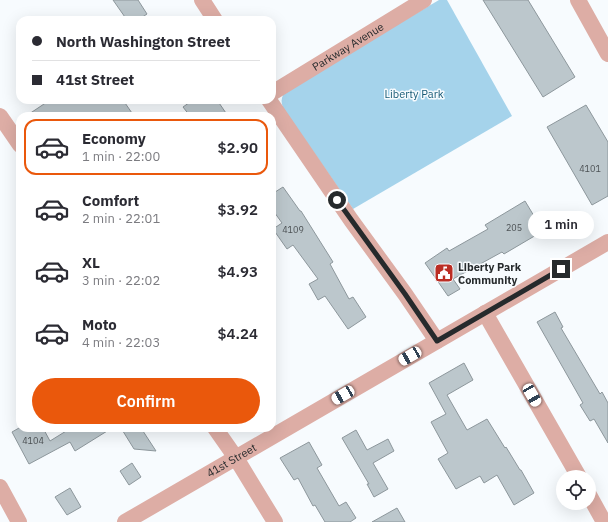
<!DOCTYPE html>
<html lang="en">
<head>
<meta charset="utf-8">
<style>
	:root { --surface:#fff; --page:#f2f2f3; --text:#2b2b33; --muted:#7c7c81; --line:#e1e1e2; --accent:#ea580c }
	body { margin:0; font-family:"IBM Plex Sans",sans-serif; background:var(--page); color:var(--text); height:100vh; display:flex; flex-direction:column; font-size:15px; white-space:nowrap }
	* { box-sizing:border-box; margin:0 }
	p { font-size:13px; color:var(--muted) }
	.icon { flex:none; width:22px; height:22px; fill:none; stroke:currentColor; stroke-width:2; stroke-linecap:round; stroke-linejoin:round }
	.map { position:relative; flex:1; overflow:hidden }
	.panel { position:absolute; left:16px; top:112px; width:260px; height:320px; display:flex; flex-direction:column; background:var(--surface); border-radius:12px; box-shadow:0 4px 16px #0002 }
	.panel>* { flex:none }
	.guide { position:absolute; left:16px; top:16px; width:260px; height:88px; border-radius:12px; box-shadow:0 4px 16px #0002; display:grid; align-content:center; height:88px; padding:0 16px; background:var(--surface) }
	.fabs { position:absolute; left:556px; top:470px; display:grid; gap:8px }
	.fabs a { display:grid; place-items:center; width:40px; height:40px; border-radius:50%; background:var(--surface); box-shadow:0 4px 16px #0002; font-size:20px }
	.end { position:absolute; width:18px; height:18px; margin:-9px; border:5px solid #262a2c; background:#fff; box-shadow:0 0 0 2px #fff }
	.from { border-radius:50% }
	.bubble { position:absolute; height:28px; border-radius:14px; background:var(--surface); box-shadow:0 4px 16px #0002; font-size:13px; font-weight:600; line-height:28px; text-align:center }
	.car { position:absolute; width:12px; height:24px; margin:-12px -6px; border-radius:5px; box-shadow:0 0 3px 1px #0007; background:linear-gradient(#fff 24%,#345 0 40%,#fff 0 76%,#345 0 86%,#fff 0) }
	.guide b { display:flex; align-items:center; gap:14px; height:38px; font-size:15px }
	.guide b+b { border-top:1px solid var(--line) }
	.guide i { width:10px; height:10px; background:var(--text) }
	ul { padding:7px 0 0; list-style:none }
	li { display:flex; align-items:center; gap:12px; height:56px; margin:0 8px 6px; padding:0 8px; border:2px solid transparent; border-radius:12px }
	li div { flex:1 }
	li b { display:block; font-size:15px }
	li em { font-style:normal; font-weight:600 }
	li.current { border-color:var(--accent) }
	li>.icon { width:36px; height:36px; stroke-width:1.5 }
	.button { display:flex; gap:8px; margin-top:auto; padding:8px 16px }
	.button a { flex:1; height:46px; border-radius:24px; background:var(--accent); color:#fff; font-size:16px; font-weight:600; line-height:46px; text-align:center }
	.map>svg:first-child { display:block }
</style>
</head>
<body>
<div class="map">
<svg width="608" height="522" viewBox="0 0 608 522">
	<rect width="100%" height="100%" fill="#f7fbfe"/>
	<path fill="#a5d3eb" d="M439,0h8l65,116 -159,93 -70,-101c-3,-9 -1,-13 5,-19z"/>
	<path fill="#bcc7cc" stroke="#8d979c" d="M113,0h25l9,14 -9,6h-11z
		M483,0h45l47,77 -32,20z
		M50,100h73l11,16h-108z
		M193,100h24l11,16h-38l-7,-9z
		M586,105l22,37v54l-16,9 -45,-78z
		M283,187l17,24h1l32,51 -3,2 19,35 4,-2 13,20 -18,12 -23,-33 -7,4 -9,-16 9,-5 -25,-34 -6,4 -14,-20 9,-6 -10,-14v-15z
		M525,201l18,30 -39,23 -2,-2 -49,27 7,10 -12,7 -23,-33 22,-15 2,3 39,-22 -3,-4z
		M555,312l8,15 -2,1 39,66 2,-2 6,11v40l-14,-24 -4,2 -10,-16 3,-2 -46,-81z
		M464,363l9,17 -26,15 20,35 20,-11 18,29 1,-1 14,23h1l13,23 -20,12 -17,-30 -13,8 -4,-7 -24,13 -18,-30 10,-6 -17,-31 15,-8 -17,-31z
		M19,428h24l7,13 21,-13h41l-37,23 -5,-9 -41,22 -17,-32z
		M121,428h20l15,23 -22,-2z
		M356,430l11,20 21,-11 6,12 -21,12 15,26 -14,8 -7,-13h2l-27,-46z
		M309,442l13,23 -5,3 22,38 7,-4 10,16 -6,4h-25l-10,-17 -2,1 -15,-28 -4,2 -14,-22z
		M132,463l9,14 -12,8 -9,-14z
		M70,488l11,19 -14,8 -12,-18z
		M397,508l8,14h-33z"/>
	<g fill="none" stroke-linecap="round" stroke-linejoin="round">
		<g stroke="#ddada5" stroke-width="16">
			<path d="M202,0l13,20"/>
			<path d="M578,0l30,54"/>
			<path id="s1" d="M272,93l152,-93"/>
			<path d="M269,100l82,120 54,74 32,47"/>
			<path d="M0,116l20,29"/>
			<path d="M485,313l94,164"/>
			<path d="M215,428l21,30 39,64"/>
			<path d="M0,487l19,35"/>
			<path d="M589,495l15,27"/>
			<path id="s2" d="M125,522l483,-280"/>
		</g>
	</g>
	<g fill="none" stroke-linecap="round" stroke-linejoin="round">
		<path stroke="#262a2c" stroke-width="5" d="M337,200l68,94 32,47 124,-72"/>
	</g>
	<defs>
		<g id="civic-square" transform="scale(1)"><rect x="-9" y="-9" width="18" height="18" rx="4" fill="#bb2d24" stroke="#f7fbfe"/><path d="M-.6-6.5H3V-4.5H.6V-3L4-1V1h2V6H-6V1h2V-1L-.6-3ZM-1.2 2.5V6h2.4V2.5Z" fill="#fff"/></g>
	</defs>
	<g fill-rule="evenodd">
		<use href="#civic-square" x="444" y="273"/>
	</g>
	<g text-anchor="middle" stroke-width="3" stroke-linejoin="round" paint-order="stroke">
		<g font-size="9" fill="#4c5154">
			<text x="590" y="172">4101</text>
			<text x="514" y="231">205</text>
			<text x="293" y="233">4109</text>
			<text x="33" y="444">4104</text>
		</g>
		<g font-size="11" fill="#262a2c" stroke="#f7fbfe">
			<text dy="4" stroke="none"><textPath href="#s1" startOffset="89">Parkway Avenue</textPath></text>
			<text dy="4" stroke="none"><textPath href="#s2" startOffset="123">41st Street</textPath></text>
		</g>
		<g font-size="11" fill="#155975" stroke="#f7fbfe">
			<text x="414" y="98">Liberty Park</text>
		</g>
		<g font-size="11" font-weight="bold" fill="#262a2c" stroke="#f7fbfe" text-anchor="start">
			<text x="458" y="271">Liberty Park<tspan x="458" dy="13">Community</tspan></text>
		</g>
	</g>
</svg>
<div class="fabs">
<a><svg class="icon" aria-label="locate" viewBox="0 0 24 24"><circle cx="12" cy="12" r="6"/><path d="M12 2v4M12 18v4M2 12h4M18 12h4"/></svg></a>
</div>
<i class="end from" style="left:337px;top:200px"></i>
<i class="end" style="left:561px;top:269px"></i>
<div class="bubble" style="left:528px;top:211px;width:66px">1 min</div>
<i class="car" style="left:410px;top:356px;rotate:240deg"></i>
<i class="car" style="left:343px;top:395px;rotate:240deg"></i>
<i class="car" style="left:532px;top:395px;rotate:150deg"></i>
<div class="guide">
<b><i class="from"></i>North Washington Street</b>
<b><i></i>41st Street</b>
</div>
<section class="panel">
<ul>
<li class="current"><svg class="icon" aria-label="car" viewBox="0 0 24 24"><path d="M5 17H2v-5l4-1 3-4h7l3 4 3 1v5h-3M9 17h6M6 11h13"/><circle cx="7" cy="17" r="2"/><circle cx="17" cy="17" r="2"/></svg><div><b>Economy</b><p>1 min · 22:00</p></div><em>$2.90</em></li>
<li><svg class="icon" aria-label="car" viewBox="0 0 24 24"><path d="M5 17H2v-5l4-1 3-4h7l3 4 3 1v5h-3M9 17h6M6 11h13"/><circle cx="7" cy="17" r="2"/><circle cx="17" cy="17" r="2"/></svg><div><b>Comfort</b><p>2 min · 22:01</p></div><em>$3.92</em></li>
<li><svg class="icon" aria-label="car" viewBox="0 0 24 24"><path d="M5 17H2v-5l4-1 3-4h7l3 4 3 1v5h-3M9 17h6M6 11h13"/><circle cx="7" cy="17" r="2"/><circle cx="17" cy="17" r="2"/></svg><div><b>XL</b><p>3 min · 22:02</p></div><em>$4.93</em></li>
<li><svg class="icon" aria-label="car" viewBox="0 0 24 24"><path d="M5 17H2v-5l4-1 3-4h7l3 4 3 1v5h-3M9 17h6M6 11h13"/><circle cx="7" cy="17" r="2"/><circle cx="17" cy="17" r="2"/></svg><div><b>Moto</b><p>4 min · 22:03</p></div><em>$4.24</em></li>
</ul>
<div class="button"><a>Confirm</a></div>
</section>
</div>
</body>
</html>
